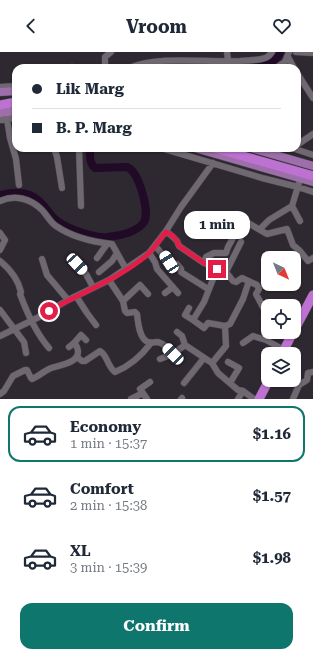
<!DOCTYPE html>
<html lang="en">
<head>
<meta charset="utf-8">
<style>
	:root { --surface:#fff; --page:#f6f6f7; --text:#1f2937; --muted:#747a83; --line:#e0e1e3; --accent:#0f766e }
	body { margin:0; font-family:"Roboto Serif",serif; background:var(--page); color:var(--text); height:100vh; display:flex; flex-direction:column; font-size:15px; white-space:nowrap }
	* { box-sizing:border-box; margin:0 }
	p { font-size:13px; color:var(--muted) }
	.icon { flex:none; width:22px; height:22px; fill:none; stroke:currentColor; stroke-width:2; stroke-linecap:round; stroke-linejoin:round }
	.map { position:relative; height:347px; overflow:hidden }
	.sheet { display:flex; flex-direction:column; background:var(--surface); flex:1 }
	.sheet>* { flex:none }
	.guide { position:absolute; left:12px; top:12px; width:289px; height:88px; border-radius:12px; box-shadow:0 1px 3px #0004; display:grid; align-content:center; height:88px; padding:0 20px; background:var(--surface) }
	.needle { width:26px; rotate:137deg }
	.fabs { position:absolute; left:261px; top:199px; display:grid; gap:8px }
	.fabs a { display:grid; place-items:center; width:40px; height:40px; border-radius:8px; background:var(--surface); box-shadow:0 1px 3px #0004; font-size:20px }
	.end { position:absolute; width:18px; height:18px; margin:-9px; border:5px solid #e11d48; background:#fff; box-shadow:0 0 0 2px #fff }
	.from { border-radius:50% }
	.bubble { position:absolute; height:28px; border-radius:12px; background:var(--surface); box-shadow:0 1px 3px #0004; font-size:13px; font-weight:700; line-height:28px; text-align:center }
	.car { position:absolute; width:12px; height:24px; margin:-12px -6px; border-radius:5px; box-shadow:0 0 3px 1px #0007; background:linear-gradient(#fff 24%,#345 0 40%,#fff 0 76%,#345 0 86%,#fff 0) }
	.guide b { display:flex; align-items:center; gap:14px; height:38px; font-size:15px }
	.guide b+b { border-top:1px solid var(--line) }
	.guide i { width:10px; height:10px; background:var(--text) }
	ul { padding:7px 0 0; list-style:none }
	li { display:flex; align-items:center; gap:12px; height:56px; margin:0 8px 6px; padding:0 12px; border:2px solid transparent; border-radius:12px }
	li div { flex:1 }
	li b { display:block; font-size:15px }
	li em { font-style:normal; font-weight:700 }
	li.active { border-color:var(--accent) }
	li>.icon { width:36px; height:36px; stroke-width:1.5 }
	.button { display:flex; gap:8px; margin-top:auto; padding:8px 20px }
	.button a { flex:1; height:46px; border-radius:12px; background:var(--accent); color:#fff; font-size:16px; font-weight:700; line-height:46px; text-align:center }
	header { display:flex; justify-content:space-between; align-items:center; height:52px; padding:0 20px; background:var(--surface); font-size:18px; font-weight:700 }
	.map>svg:first-child { display:block }
</style>
</head>
<body>
<header><svg class="icon" aria-label="back" viewBox="0 0 24 24"><path d="M15 5l-7 7 7 7"/></svg>Vroom<svg class="icon" aria-label="heart" viewBox="0 0 24 24"><path d="M12 20l-8-8c-3-5 5-10 8-4 3-6 11-1 8 4z"/></svg></header>
<div class="map">
<svg width="313" height="347" viewBox="0 0 313 347">
	<rect width="100%" height="100%" fill="#2e2830"/>
	<g fill="none" stroke-linecap="round" stroke-linejoin="round">
		<path stroke="#200a26" stroke-width="8" d="M181,16l79,-2c9,-2 17,-6 20,-14
			M0,143c18,-4 32,-4 44,11 4,5 7,10 12,14 10,8 40,19 52,17 13,-2 28,-4 36,-15 6,-10 -5,-51 -17,-55l-32,1c-6,-5 -5,-13 -5,-20"/>
		<g stroke="#4a464c" stroke-width="7">
			<path id="minor" d="M227,0l2,16
				M296,0l17,1
				M288,5l6,11
				M72,15v1
				M105,16v-11l6,-5
				M129,16c31,-13 77,-5 111,-7 8,-1 17,0 25,-3 3,-1 5,-3 7,-6
				M276,16l9,-6 4,-10
				M297,21l16,25
				M0,35l16,-1
				M7,67l3,19 6,21 3,26
				M0,68l16,-2
				M297,93l16,-11
				M54,96l3,9 5,31
				M79,96l2,58
				M161,96l101,30 36,9 15,5
				M292,96l21,7
				M0,149c15,-7 31,-2 42,9 5,5 8,12 14,16 16,11 37,16 56,18l14,25
				M292,154l8,15
				M223,171l13,8
				M260,177l9,-9 23,-14 7,-23
				M166,179l7,6 4,4 2,5 25,17 22,9 7,9 3,1 6,-4 15,7 2,4 -3,5 9,17 -1,8 3,12 -1,9 18,10
				M0,181l5,7 -5,10
				M155,194c6,5 13,18 18,21l4,-3 4,5v3l27,17
				M149,201l6,9 2,7 21,24
				M97,206l10,-14
				M42,207l5,16 21,25
				M0,209c10,8 18,18 21,31l-1,2c7,19 16,39 29,54
				M204,211l2,-6 8,-4h12l2,-6 15,-27 24,14 20,-5 6,16 7,6 8,10 5,-3
				M77,212l9,10 7,13
				M99,220l13,-11 5,-8
				M226,220l15,-30
				M109,228l14,21 2,10 2,2 8,-1 2,2c1,8 2,22 9,27 4,3 8,1 12,1 7,2 11,7 15,12l12,-9 27,18 6,10 20,17 5,1
				M165,241l8,-6
				M76,244l11,17 9,12
				M123,249l17,-16 8,9
				M189,256l-4,7 8,5
				M0,258l24,32 2,11
				M225,274l5,-2 13,-25 6,-18
				M177,280l5,4 3,9
				M0,284l39,-19 29,-17 41,-20 40,-27 17,-22 15,-24 32,-44
				M74,291l7,-8 5,5
				M243,291l10,-7 13,4
				M77,305l5,4h3l15,-10c8,5 7,15 15,21 15,-6 27,-17 36,-29
				M160,307l13,-5
				M228,310l11,6 -9,15
				M212,311l14,-17 -1,-20 -17,-3 -4,5 -11,-8 11,-18 13,-33
				M184,331l20,-25
				M0,342l4,-3 9,-15 12,-6h2l4,8 1,1c7,-3 12,-8 19,-11 9,-3 28,-5 27,-17 -1,-4 -1,-6 -4,-8l-5,4
				M131,347l12,-6
				M147,347l-7,-10 10,-7
				M181,347l1,-1
				M238,347l5,-8 11,8
				M293,347l6,-14 8,-5 1,-7 5,-1"/>
		</g>
		<g stroke="#4a464c" stroke-width="9">
			<path id="major" d="M0,40l16,-1
				M0,61l16,-2
				M195,96l118,34
				M251,96l62,18"/>
		</g>
		<g stroke="#4a464c" stroke-width="10">
			<path id="highway" d="M0,53l16,-3
				M215,96l98,28
				M294,279l19,-36
				M282,302l11,-22
				M259,347l10,-19"/>
		</g>
		<use href="#minor" stroke="#6f6871" stroke-width="6"/>
		<use href="#major" stroke="#9e6eab" stroke-width="8"/>
		<use href="#highway" stroke="#bd72d2" stroke-width="9"/>
	</g>
	<g fill="none" stroke-linecap="round" stroke-linejoin="round">
		<path stroke="#e11d48" stroke-width="5" d="M49,259c32,-19 71,-32 99,-57 7,-6 12,-15 18,-22l7,4 4,5 2,5 25,17 13,6"/>
	</g>
</svg>
<div class="fabs">
<a><svg class="needle" viewBox="-14 -14 28 28"><path d="M0-13l5 13h-10z" fill="#e53935"/><path d="M0 13l5-13h-10z" fill="#747a83"/></svg></a>
<a><svg class="icon" aria-label="locate" viewBox="0 0 24 24"><circle cx="12" cy="12" r="6"/><path d="M12 2v4M12 18v4M2 12h4M18 12h4"/></svg></a>
<a><svg class="icon" aria-label="layers" viewBox="0 0 24 24"><path d="M12 4l9 5-9 5-9-5zM3 14l9 5 9-5"/></svg></a>
</div>
<i class="end from" style="left:49px;top:259px"></i>
<i class="end" style="left:217px;top:217px"></i>
<div class="bubble" style="left:184px;top:159px;width:66px">1 min</div>
<i class="car" style="left:169px;top:210px;rotate:327deg"></i>
<i class="car" style="left:77px;top:212px;rotate:137deg"></i>
<i class="car" style="left:173px;top:302px;rotate:315deg"></i>
<div class="guide">
<b><i class="from"></i>Lik Marg</b>
<b><i></i>B. P. Marg</b>
</div>
</div>
<section class="sheet">
<ul>
<li class="active"><svg class="icon" aria-label="car" viewBox="0 0 24 24"><path d="M5 17H2v-5l4-1 3-4h7l3 4 3 1v5h-3M9 17h6M6 11h13"/><circle cx="7" cy="17" r="2"/><circle cx="17" cy="17" r="2"/></svg><div><b>Economy</b><p>1 min · 15:37</p></div><em>$1.16</em></li>
<li><svg class="icon" aria-label="car" viewBox="0 0 24 24"><path d="M5 17H2v-5l4-1 3-4h7l3 4 3 1v5h-3M9 17h6M6 11h13"/><circle cx="7" cy="17" r="2"/><circle cx="17" cy="17" r="2"/></svg><div><b>Comfort</b><p>2 min · 15:38</p></div><em>$1.57</em></li>
<li><svg class="icon" aria-label="car" viewBox="0 0 24 24"><path d="M5 17H2v-5l4-1 3-4h7l3 4 3 1v5h-3M9 17h6M6 11h13"/><circle cx="7" cy="17" r="2"/><circle cx="17" cy="17" r="2"/></svg><div><b>XL</b><p>3 min · 15:39</p></div><em>$1.98</em></li>
</ul>
<div class="button"><a>Confirm</a></div>
</section>
</body>
</html>
